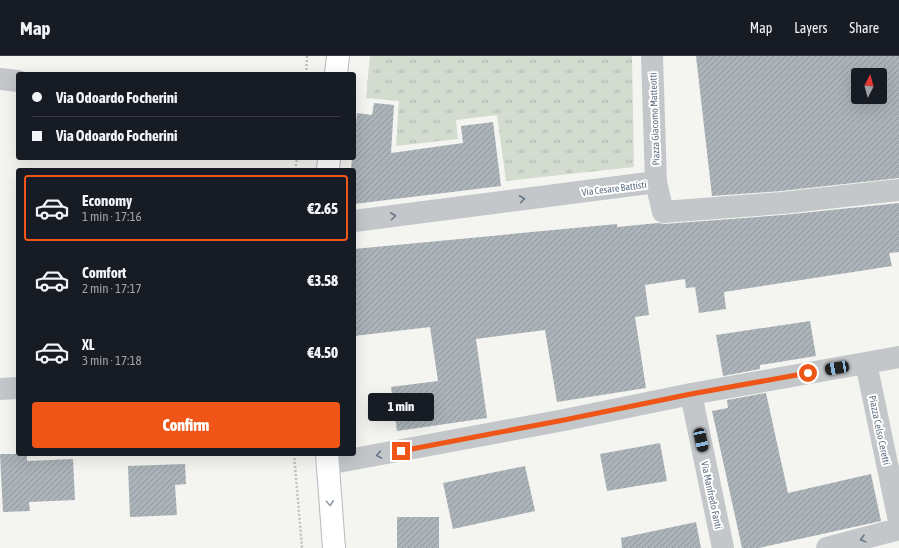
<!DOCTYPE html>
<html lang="en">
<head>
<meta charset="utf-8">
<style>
	:root { --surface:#171b24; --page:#20242c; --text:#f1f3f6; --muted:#9ea1a6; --line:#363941; --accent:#ee5516 }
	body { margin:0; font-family:"Asap Condensed",sans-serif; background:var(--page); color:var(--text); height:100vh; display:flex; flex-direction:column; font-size:15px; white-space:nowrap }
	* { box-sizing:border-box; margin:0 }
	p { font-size:13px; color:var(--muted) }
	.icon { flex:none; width:22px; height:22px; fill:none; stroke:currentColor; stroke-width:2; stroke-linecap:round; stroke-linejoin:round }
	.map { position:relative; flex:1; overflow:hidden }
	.details { position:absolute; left:16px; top:112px; width:340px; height:288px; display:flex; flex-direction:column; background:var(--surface); border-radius:4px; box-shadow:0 4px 16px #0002 }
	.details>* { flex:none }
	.top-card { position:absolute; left:16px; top:16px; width:340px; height:88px; border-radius:4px; box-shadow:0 4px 16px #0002; display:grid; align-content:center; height:88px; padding:0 16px; background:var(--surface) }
	.needle { width:26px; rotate:6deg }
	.fabs { position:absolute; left:851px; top:12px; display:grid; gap:8px }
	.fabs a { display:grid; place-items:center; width:36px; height:36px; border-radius:4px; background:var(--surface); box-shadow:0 4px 16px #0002; font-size:20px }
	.end { position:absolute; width:18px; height:18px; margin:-9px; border:5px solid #ee5516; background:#fff; box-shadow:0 0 0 2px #fff }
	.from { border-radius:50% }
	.bubble { position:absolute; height:28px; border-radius:4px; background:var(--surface); box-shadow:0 4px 16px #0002; font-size:13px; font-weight:800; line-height:28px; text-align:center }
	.car { position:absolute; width:12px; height:24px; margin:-12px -6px; border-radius:5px; box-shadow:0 0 3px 1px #0007; background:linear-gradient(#222 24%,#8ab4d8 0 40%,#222 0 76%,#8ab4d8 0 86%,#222 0) }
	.top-card b { display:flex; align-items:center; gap:14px; height:38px; font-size:15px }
	.top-card b+b { border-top:1px solid var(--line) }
	.top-card i { width:10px; height:10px; background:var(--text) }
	ul { padding:7px 0 0; list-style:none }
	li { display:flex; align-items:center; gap:12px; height:66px; margin:0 8px 6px; padding:0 8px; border:2px solid transparent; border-radius:4px }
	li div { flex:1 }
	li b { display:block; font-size:15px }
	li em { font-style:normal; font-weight:800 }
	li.current { border-color:var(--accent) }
	li>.icon { width:36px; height:36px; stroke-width:1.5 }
	.action { display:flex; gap:8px; margin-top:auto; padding:8px 16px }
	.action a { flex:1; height:46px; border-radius:4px; background:var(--accent); color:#fff; font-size:16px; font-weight:800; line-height:46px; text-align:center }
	header { display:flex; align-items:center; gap:24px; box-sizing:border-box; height:56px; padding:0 20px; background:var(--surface); border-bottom:1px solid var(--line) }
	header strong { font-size:19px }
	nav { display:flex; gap:22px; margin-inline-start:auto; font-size:14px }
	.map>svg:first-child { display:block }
</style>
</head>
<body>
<header>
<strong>Map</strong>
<nav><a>Map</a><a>Layers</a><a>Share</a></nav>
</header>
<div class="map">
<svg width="899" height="492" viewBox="0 0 899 492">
	<defs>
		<pattern id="grass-tufts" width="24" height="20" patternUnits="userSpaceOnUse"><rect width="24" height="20" fill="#d4dcd0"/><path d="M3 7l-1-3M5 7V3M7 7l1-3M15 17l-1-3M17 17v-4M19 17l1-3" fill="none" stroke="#afb7ae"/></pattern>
		<pattern id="building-hatch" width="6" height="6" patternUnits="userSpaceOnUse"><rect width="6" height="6" fill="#acb4b9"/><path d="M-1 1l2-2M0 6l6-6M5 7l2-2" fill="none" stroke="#8f979c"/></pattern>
	</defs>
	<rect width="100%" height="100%" fill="#f4f4f0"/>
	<path fill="url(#grass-tufts)" d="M370,0h262l2,111 -128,14 -9,-66 -41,5 2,19 -62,7 3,-45 -33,-3z"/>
	<path fill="url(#building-hatch)" fill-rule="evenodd" d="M696,0h203v122l-118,13 -69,5zM858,19h22v22h-22z
		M374,47l20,2 -3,48 72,-10 -2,-17 32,-4 8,64 -147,18v-34h-3l1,-12h2v-14l3,-31 15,2z
		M899,147v49l-10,1 3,13 -168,26 2,17 -27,4 -4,-26 -9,1 -1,-9 -40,6 4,30 -14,2 11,71 -89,14 -12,-72 -69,9 11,79 -90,13 -6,-44 47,-6 -8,-54 -76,9v-87l263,-25v3l41,-4 6,1 119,-9z
		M810,265l6,35 -56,9v4l-37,7 -7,-41z
		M766,337l22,100 83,-19 10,47 -122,27h-17l-30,-137 16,-3 -1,-8z
		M660,387l7,38 -60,10 -7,-37z
		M0,398h27v7l46,-2 2,41 -46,2 1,9 -27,1z
		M185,408l1,20 -11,1 2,30 -47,2 -2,-51z
		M525,410l10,45 -82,18 -10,-46z
		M397,461h42v31h-42z
		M696,466l5,26h-79l-1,-10z"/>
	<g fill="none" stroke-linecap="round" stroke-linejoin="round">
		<g stroke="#b6babe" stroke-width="24">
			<path id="major" d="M336,18l2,-18
				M328,114l1,-12
				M327,398l7,94"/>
		</g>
		<path stroke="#bfc0c2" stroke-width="2.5" stroke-dasharray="2 2" stroke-linecap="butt" d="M306,18l1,-18
			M295,114l2,-12
			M294,398l8,94"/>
		<path stroke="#c3c7ca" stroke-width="22" d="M652,0l4,126 7,30 119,-9 117,-13
			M0,23l18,2
			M354,165l302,-39
			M866,307l33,158
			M0,333l18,-1
			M691,338l32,154
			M327,408l237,-44 127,-26 208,-37
			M827,492l72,-19"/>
		<use href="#major" stroke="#fff" stroke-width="22"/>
	</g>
	<defs><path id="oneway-chevron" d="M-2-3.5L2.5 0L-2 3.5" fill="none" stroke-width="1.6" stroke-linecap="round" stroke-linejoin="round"/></defs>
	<g stroke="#667687">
		<use href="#oneway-chevron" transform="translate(522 143) rotate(-7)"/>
		<use href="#oneway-chevron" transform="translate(393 160) rotate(-7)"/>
		<use href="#oneway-chevron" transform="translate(379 399) rotate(170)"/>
		<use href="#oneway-chevron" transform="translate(863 483) rotate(165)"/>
	</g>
	<use stroke="#909ca8" href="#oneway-chevron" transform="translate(330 447) rotate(86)"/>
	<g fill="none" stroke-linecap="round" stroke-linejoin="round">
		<path stroke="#ee5516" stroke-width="5" d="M401,395l163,-31 127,-26 117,-21"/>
	</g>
	<g text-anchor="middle" stroke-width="4" stroke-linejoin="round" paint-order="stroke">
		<g font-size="10" fill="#617283" stroke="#fff">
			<text transform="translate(654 63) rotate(-92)" y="4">Piazza Giacomo Matteotti</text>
			<text transform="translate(614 132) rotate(-7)" y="4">Via Cesare Battisti</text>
			<text transform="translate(880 374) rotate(78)" y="4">Piazza Celso Ceretti</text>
			<text transform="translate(712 439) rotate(78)" y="4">Via Manfredo Fanti</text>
		</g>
	</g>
</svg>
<div class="fabs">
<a><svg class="needle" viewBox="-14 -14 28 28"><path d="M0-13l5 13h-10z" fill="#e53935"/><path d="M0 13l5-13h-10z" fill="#9ea1a6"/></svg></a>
</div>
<i class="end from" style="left:808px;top:317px"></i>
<i class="end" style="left:401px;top:395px"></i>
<div class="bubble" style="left:368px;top:337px;width:66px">1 min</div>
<i class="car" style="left:837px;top:312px;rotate:260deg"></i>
<i class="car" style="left:701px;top:384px;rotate:168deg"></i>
<div class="top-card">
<b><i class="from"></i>Via Odoardo Focherini</b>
<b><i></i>Via Odoardo Focherini</b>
</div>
<section class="details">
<ul>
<li class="current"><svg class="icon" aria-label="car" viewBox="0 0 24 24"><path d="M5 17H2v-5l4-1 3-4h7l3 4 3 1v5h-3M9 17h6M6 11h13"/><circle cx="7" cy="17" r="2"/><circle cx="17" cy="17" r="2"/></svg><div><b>Economy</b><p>1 min · 17:16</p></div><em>€2.65</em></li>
<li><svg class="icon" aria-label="car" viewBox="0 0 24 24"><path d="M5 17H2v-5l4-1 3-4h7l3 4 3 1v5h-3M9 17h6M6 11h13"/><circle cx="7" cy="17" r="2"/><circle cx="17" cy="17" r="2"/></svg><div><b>Comfort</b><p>2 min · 17:17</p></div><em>€3.58</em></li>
<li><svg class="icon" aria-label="car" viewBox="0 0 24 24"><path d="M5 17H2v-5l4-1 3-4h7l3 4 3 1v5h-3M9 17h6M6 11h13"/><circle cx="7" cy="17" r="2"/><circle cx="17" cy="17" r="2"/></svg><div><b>XL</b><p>3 min · 17:18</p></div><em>€4.50</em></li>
</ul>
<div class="action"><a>Confirm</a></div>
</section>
</div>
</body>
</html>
